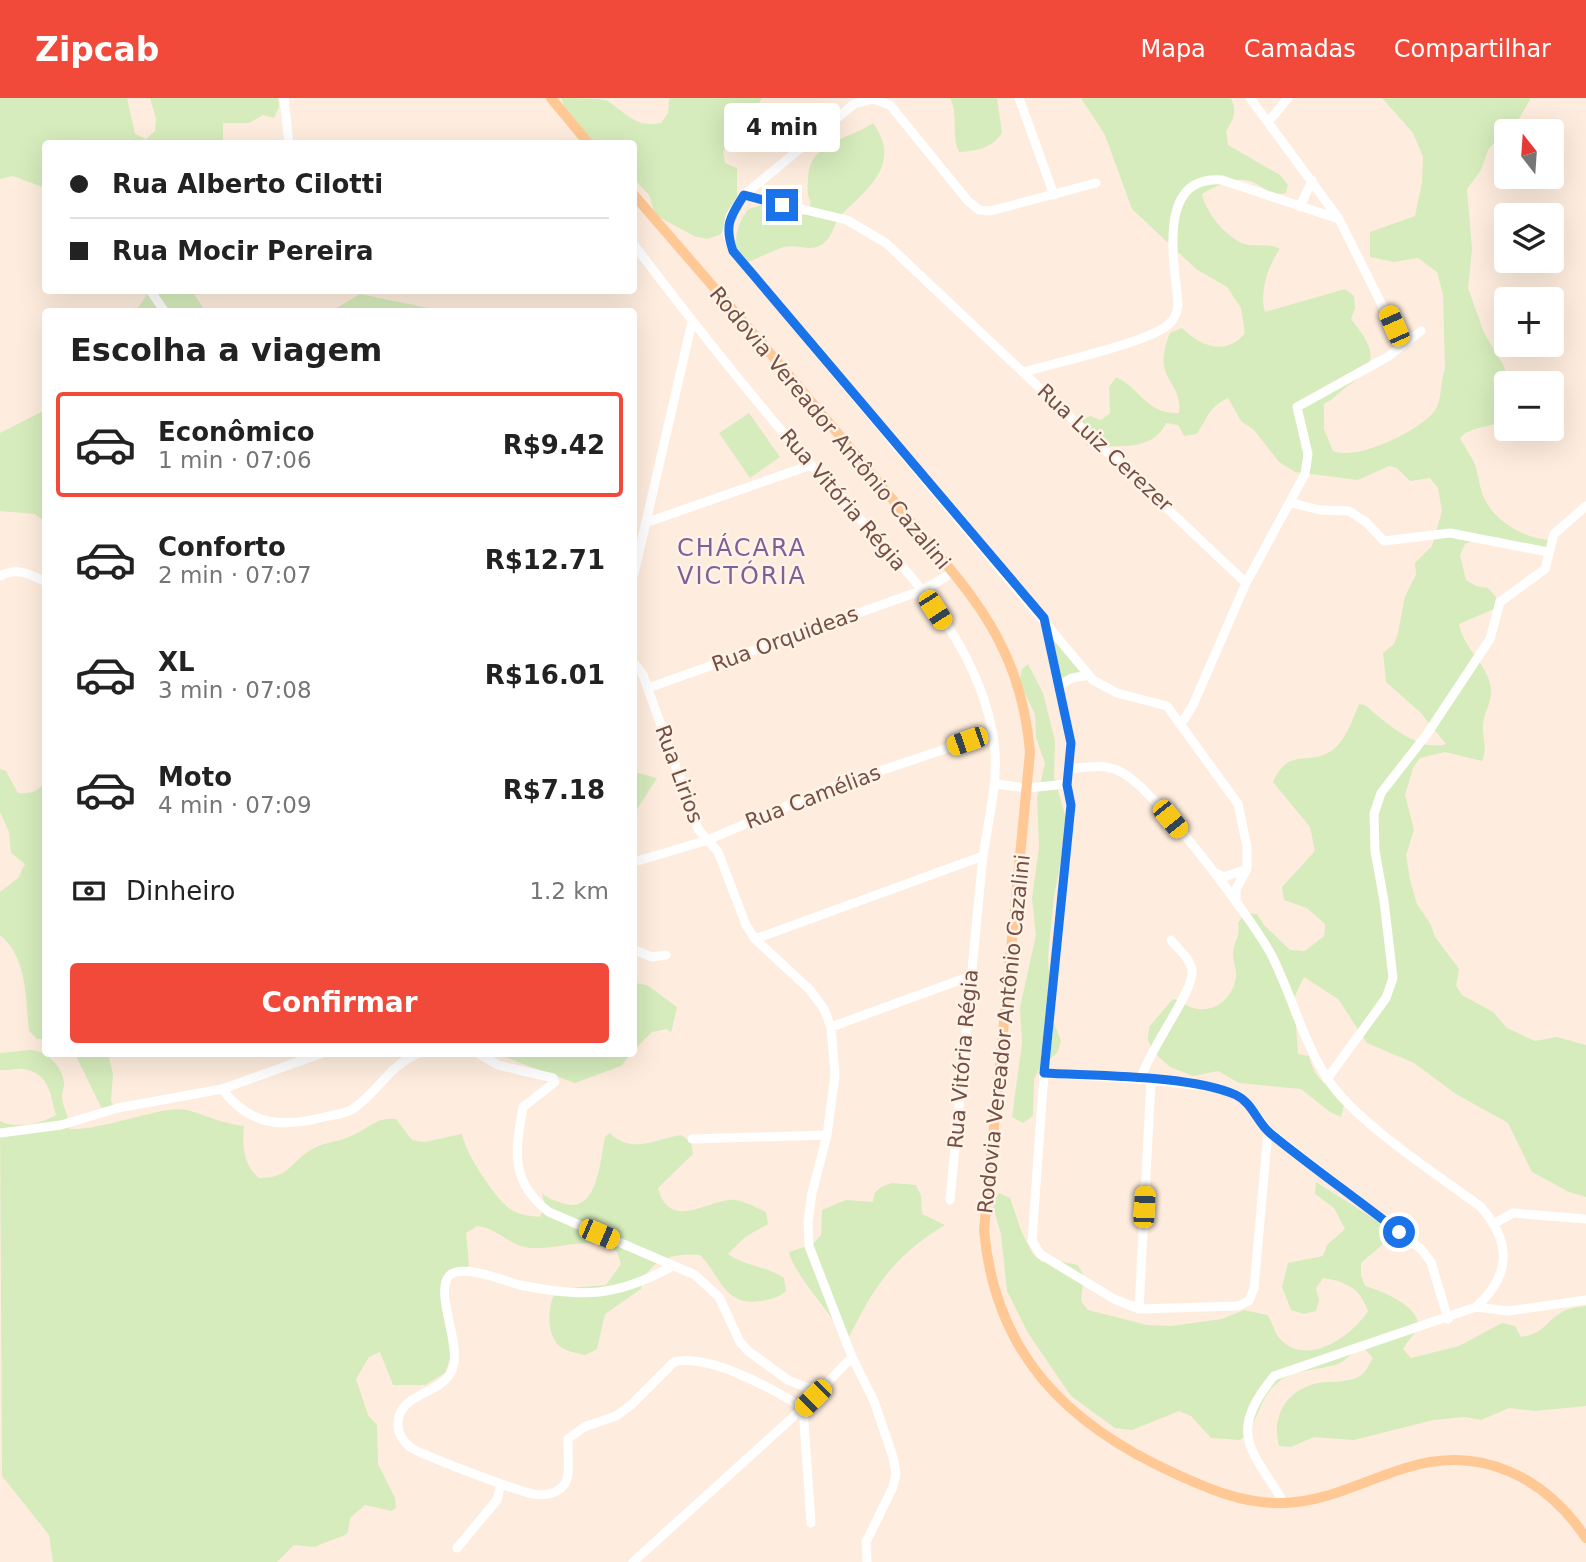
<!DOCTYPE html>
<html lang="pt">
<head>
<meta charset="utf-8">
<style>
	:root { --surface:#fff; --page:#f6f6f6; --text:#222; --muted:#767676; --line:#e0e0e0; --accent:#f1493a }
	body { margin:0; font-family:"DejaVu Sans",sans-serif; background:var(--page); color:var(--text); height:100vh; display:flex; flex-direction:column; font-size:26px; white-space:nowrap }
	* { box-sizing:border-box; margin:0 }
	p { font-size:23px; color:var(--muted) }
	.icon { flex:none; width:38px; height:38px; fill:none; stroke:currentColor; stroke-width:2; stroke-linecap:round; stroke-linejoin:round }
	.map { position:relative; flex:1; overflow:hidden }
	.side { position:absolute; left:42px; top:210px; width:595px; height:749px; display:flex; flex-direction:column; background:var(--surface); border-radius:7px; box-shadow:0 7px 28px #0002 }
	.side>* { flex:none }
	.hud { position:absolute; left:42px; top:42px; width:595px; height:154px; border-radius:7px; box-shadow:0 7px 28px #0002; display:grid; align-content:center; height:154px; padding:0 28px; background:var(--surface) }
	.needle { width:46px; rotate:343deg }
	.buttons { position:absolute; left:1494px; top:21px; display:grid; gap:14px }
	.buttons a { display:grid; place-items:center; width:70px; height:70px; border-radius:7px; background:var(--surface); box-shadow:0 7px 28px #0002; font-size:35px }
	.end { position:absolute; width:32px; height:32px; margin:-16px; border:9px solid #1a73e8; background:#fff; box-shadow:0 0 0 4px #fff }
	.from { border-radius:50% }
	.bubble { position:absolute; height:49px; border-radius:7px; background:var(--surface); box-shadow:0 7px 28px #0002; font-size:23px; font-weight:700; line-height:49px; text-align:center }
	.car { position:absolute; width:21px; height:42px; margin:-21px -10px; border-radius:9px; box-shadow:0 0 5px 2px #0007; background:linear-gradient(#f5c518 24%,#345 0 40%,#f5c518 0 76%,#345 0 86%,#f5c518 0) }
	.hud b { display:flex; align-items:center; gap:24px; height:66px; font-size:26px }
	.hud b+b { border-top:2px solid var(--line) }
	.hud i { width:18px; height:18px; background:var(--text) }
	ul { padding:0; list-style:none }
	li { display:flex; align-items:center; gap:21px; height:105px; margin:0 14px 10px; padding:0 14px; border:4px solid transparent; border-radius:7px }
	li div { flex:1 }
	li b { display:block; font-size:26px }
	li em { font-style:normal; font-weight:700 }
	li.active { border-color:var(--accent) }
	li>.icon { width:63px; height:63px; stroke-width:1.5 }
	h2 { padding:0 28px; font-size:32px; line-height:84px }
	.pay { display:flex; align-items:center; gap:18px; height:77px; padding:0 28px; font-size:26px }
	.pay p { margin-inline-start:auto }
	.action { display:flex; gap:14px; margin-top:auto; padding:14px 28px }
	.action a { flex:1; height:80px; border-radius:7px; background:var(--accent); color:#fff; font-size:28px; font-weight:700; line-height:80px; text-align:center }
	header { display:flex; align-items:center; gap:42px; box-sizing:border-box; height:98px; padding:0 35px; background:var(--accent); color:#fff }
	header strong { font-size:33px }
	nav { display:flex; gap:38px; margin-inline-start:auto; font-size:24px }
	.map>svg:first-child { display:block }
</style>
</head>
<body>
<header>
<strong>Zipcab</strong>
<nav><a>Mapa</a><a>Camadas</a><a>Compartilhar</a></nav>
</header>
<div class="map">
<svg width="1586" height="1464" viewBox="0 0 1586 1464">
	<rect width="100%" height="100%" fill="#feedde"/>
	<path fill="#d6ecbc" d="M0,0h127l8,36 11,5 9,-8 1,-12 -6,-21h128l1,9 -5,11 -11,-3 -14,8h-26v20l-177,1 -1,44 -32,-12 -13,3z
		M561,0c11,0 36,0 45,2 21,13 28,28 55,23l7,-10 1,-15h93l-21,36 -18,17 2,12 12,5v51l-18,16 -12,4 -13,-3 -39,-21 -6,-20 -15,-16v-35l-41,-1 -28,-35z
		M950,0h47l5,35c-10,15 -25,18 -43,19 -8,-18 0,-35 -9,-54z
		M1081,0h150c6,14 3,21 -5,33l2,14 52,30 8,10 -2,8c-16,4 -22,-7 -36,-12 -17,-5 -34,5 -48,13 3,17 23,42 40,49 12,5 26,-1 38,6 -12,16 -21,45 -15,63l80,-23 9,7 1,12 -4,11c24,30 30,45 -5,68 -8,6 -13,13 -22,17v25l9,22c24,10 80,-18 98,-36 13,-12 8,-32 14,-46l-2,-74 -6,-23 -19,-14 -24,4 -24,-5v-25l45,-16 7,-34 1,-25 -10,-24 -31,-35h149l-14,24 -28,26 -8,22 -14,19 5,60 -4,39 16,45 19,31 4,12v42c-14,10 -37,8 -47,20 5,10 13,20 16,30 3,10 4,23 9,32 12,24 45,41 70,40l-9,11 -13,2c-24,-16 -40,-21 -68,-9l-5,11 6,25 10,6 12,2 8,9 -2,12 -35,15c5,27 33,44 32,68 0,12 -7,21 -8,32 -1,15 5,23 -1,37l-37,-9 -25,6 -7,10 -8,27 9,35 -8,25 4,25 7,24 14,21 4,12 24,32 -3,17 6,9 31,17 14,16 28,13 22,-4 29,8v152l-17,-5 -37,-20 -24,-49 -52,-29 -42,-31 -47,-20 -29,-44 -34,-22 -10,21 4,56 11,2c7,30 23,27 35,49l-3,12 -11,-5 -29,-23 -62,-6 -21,-12 -25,5 -23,-9 -18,-16 -4,-12 1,-12 24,-28c7,1 13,7 20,9 22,6 40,-10 43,-31 1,-8 -3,-15 -3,-22 0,-13 8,-18 5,-32l7,-10 12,1 7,11 26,25 15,1 19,-15 1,-12 -18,-16 -23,-8 -2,-13 33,-36 -5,-24 -37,-45c17,-38 37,-13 62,-34 12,-11 18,-30 24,-44l6,1c19,16 53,48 81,39l-25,-31 -35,-31 -3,-29 11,-9 4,-11 7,-37 11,-21 -1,-12 17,-17 10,-35 -4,-23 -8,-10 -20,3 -13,-13 -8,-2 -31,14 -63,-8 -16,-10 -25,-32 -13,-9 -13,-23c-18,8 -21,20 -31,36l-13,2 -6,-11 -12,-2c-14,30 -50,22 -79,23l-8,-24 11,-6 11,4 9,-7 -1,-26 7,-10c25,11 29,37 63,36 4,-34 -29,-32 -9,-80l12,-5c19,19 45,28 63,5l-4,-25 -14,-21 -31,-18 -64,-60 -27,-74z
		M873,25c29,40 -4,65 -31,91 -9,9 -9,25 -21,31 -11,7 -24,-1 -37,2 -12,4 -24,10 -35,15l-13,-13c-1,-16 3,-27 12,-40l25,-7 21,11 12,2 5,-12c-5,-11 -3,-15 -3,-26 2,-35 42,-38 65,-54z
		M150,192l42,1 13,20 -70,1z
		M360,196l68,14 3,3h-99z
		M45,312v112l-10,-8 -35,-3v-78z
		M749,315l31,44 -30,21 -31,-45z
		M1048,529l37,46 -25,10z
		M1028,566l15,29 12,48 -1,36 14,48 -14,71 -6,61 4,61 9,23 -4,12 -18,16 -5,11 -1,36 -10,7 -11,-6 10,-74 -2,-36 16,-72 -4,-37 7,-51 -2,-49 8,-35 -9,-25 -1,-24 -16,-32 3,-13z
		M0,671l6,2 12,22c13,1 21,-1 27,-13v259h-8l-8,-8c-4,-34 -1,-72 -29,-96v-43l18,-14 7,-14 -14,-11 -2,-21 -9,-20z
		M634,674l23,6 -23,36z
		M634,885l13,2 30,22 -6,26 -4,-4 -15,3 -18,18z
		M30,952c15,0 32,15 34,32 1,4 -3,11 -2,16 2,14 7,15 7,31 32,2 97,-25 118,-19 18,5 37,14 57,16 -2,20 -1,38 15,52 32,0 30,-16 55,-30 12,-6 26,-7 37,-12 18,-7 24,-19 45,-17l16,21 12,2 38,-8c3,19 35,68 51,77 8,4 18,5 27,6l5,-11 -3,-13c6,6 12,7 20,10 36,13 38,-43 43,-66l5,-4c22,22 45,6 71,2l10,7 2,12 -35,34c11,41 44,16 70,12 12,-2 27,7 38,12l2,12 -23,13 -17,17c17,12 38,12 56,24l2,13c-9,7 -14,8 -25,10 -37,6 -41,-26 -61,-46 -27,-3 -54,5 -59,34l-36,25 -8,35 -12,6c-8,-2 -16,-3 -23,-7 -17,-11 -15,-44 -5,-59l49,-4 15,-21 -4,-12c-27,-18 -56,-2 -85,-4 -23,-1 -33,-20 -55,-22l-11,7 3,33 -9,3 -11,15 3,69 -7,20 -20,12h-32l-13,-33 -11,5 -13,22 12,36 9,10 1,39 17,34 1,10 -5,3 -26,-6 -15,13 -2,14 -3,3 -31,12 -20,-2 -17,17h-224l-4,-27 -47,-59 -2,-355c15,8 41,3 56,-6 -6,-20 -6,-42 -33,-46 -7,-1 -15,2 -23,1v-17z
		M75,956h33l5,20 -2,27 2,4 -11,4z
		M504,956h127l-10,12 -46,17 -73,-27z
		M1316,1084l71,45 2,12 -28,24v12l4,11c15,4 62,23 51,44 -3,6 -9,12 -13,19l8,9 48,-12 43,-23 13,3 6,11c25,-4 25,-17 43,-26 6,-3 15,-4 22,-5v100l-52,5 -25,-3 -28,12 -16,-3 -32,3 -79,20 -40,-3 -23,10 -12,-1c-7,-26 4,-52 32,-61 16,-6 33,0 49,-9 6,-4 9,-12 13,-18l-13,-14c-6,6 -13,16 -20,19 -22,9 -48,4 -66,23 -16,15 -17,42 -34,54l-29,-2 -20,-22 -12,-5 -47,19 -17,-2 -44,-32 -43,-63 -21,-42 -6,-57 -9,-31 7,-10 11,5 12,35 11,21 9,8 12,-2 24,5 6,11 -3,25 7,9 59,15 24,1 51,-7 22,-9 23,5c6,7 7,18 13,24 27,29 72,-3 88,-28 -8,-23 -21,-29 -45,-33l-7,10 3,12 -3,11 -12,3 -13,-4 -9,-23 6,-24 35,-7 4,-11 18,-16 -11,-21 -19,-14z
		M892,1085l24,2 5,11 1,18 23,11c-53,32 -71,62 -98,116 -12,-23 -55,-69 -58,-89l24,-8 8,-9 1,-25 24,-10 27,2c0,-12 8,-16 19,-19z"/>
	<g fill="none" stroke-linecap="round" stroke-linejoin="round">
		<path stroke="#fff" stroke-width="9" d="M284,0l5,46
			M1019,0l35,97
			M1250,0l89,121 63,126
			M1268,24l20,-24
			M1096,85l-106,28 -11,-1 -11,-9 -78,-96 -17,-6 -19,5 -110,91 -14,21 -3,17 6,18 360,429 24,13 50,13 71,98 9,43v22l-11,20v13
			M744,97l103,25 39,23 360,340
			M1300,109l12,-27
			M634,147c57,75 115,149 177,220 68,79 160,157 181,265 10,47 -5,89 -10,135 -11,111 -21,223 -32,335
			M150,192l15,22
			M1024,274c30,-9 127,-30 145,-48 6,-5 8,-11 9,-19 -3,-42 -23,-130 44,-125l117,39
			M1292,405l28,7 29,1 17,11 18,19 66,-8 98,19
			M648,424l163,-57
			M634,476l58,-252
			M0,478c18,-9 29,-2 46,6
			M1045,525l26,120 -4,41 4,21 -27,268 -12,168 8,13 74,45 25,10 99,-3 11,-5 5,-13 14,-157
			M634,565l9,12 55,154 20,23 28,73 9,14 55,51 14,19 7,18 4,48 -8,60 -15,58 -4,28 1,25 43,111 22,44 19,56 3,17 -3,13 -27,55 1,20
			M1058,588l14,-8 17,-3
			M648,590l275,-98 29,-17
			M1182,625l11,-18 53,-122 59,-109 3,-20 -11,-47 92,-51 32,-25
			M1069,671c18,-2 36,-6 52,3 33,16 133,149 151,184 20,40 31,85 55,122 28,44 111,97 154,129 31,36 30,68 -5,100l-202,69c-48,59 -22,73 10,127
			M996,686l31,4 40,-4
			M634,764l74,-22 121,-52 164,-55
			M1216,775l8,4 23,-8
			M755,841l228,-83
			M634,852l18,7 14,-2
			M831,929l140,-51
			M479,956l19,11 55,13 2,4 -32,25c-8,45 -13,75 26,105l146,63 24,22 21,45 8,9 40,29 17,7 18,1
			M1044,975l107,7 67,8 21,8 10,9 19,26 153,118 10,13 17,57
			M1141,981c7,-28 53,-88 51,-108 -1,-12 -14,-22 -21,-31
			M1327,981l59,-81 7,-20 -9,-77 -9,-50 -1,-37 7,-21 46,-59 63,-95 10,-37 45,-33 9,-35 32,-28
			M222,991c28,37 60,39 102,28 8,-2 20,-3 27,-7 25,-15 36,-43 66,-56
			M0,1035l61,-8 57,-17 104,-19 98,-35
			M692,1041l135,-4
			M1495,1125l18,-10 73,6
			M673,1168c-57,31 -89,32 -153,19 -16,-4 -65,-25 -73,-6 -9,19 11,60 7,84 -5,34 -57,26 -56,62 0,9 5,16 12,22 9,7 112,46 124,47 10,1 21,1 29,-8 9,-10 4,-33 5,-47l16,-12 32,-11 15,-11 43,-43c35,-9 99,27 129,46l8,115
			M1476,1209l32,4 78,-11
			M1139,1211l12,-229
			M457,1450l40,-48 4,-16
			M633,1464l170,-154 49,-51"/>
		<path stroke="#ffc894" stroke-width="10" d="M551,0l38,46
			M634,97c90,104 180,208 267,315 35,44 79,88 103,141 15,32 23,66 26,101l-46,478c11,124 83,195 192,244 35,16 68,30 107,29 45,-1 84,-24 126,-36 73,-22 137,11 177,71"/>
	</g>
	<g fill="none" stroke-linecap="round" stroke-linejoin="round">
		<path stroke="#1a73e8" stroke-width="9" d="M782,107l-38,-10c-14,22 -20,30 -11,56l311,367 27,125 -4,42 4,20 -27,268c51,3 148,2 192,22 17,8 21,28 35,39 42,34 86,65 128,98"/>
	</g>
	<g text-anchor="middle" stroke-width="5" stroke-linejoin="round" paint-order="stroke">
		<g font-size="21" fill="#754f45" stroke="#fff2e6">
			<text transform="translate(830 330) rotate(50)" y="7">Rodovia Vereador Antônio Cazalini</text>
			<text transform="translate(1105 350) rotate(43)" y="7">Rua Luiz Cerezer</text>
			<text transform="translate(843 402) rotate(49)" y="7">Rua Vitória Régia</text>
			<text transform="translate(785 541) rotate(-20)" y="7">Rua Orquideas</text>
			<text transform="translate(679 676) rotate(70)" y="7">Rua Lirios</text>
			<text transform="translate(813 699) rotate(-21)" y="7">Rua Camélias</text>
			<text transform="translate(1004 936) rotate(-84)" y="7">Rodovia Vereador Antônio Cazalini</text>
			<text transform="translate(963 961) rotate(-85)" y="7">Rua Vitória Régia</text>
		</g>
		<g font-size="24" letter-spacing="2" fill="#7e6099" stroke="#fff2e6">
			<text x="742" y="458">CHÁCARA<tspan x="742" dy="28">VICTÓRIA</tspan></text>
		</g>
	</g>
</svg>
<div class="buttons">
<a><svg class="needle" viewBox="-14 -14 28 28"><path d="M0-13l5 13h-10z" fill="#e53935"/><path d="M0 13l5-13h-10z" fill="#767676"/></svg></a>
<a><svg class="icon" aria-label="layers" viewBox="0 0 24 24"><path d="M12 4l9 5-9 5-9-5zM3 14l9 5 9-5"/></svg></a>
<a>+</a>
<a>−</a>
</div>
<i class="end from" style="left:1399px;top:1134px"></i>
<i class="end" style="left:782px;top:107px"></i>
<div class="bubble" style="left:724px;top:5px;width:116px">4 min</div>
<i class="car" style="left:1394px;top:228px;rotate:336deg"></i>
<i class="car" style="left:935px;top:512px;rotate:147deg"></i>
<i class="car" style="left:967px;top:643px;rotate:251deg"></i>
<i class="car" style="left:1170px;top:721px;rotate:141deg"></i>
<i class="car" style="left:1144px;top:1109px;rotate:3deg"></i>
<i class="car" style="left:599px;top:1136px;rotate:113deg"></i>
<i class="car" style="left:813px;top:1300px;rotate:225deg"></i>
<div class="hud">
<b><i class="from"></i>Rua Alberto Cilotti</b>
<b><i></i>Rua Mocir Pereira</b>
</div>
<section class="side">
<h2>Escolha a viagem</h2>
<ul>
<li class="active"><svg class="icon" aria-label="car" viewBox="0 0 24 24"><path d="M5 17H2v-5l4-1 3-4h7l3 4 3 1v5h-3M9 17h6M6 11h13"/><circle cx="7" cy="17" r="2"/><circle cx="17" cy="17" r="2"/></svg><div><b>Econômico</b><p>1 min · 07:06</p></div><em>R$9.42</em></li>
<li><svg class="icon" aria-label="car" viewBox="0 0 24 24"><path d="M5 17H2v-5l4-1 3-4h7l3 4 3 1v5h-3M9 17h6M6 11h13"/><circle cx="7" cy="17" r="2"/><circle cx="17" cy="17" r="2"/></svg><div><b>Conforto</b><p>2 min · 07:07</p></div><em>R$12.71</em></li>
<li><svg class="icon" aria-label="car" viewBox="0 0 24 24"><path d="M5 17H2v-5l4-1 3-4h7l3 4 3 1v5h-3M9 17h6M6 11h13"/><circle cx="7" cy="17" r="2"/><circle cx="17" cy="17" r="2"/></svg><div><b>XL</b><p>3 min · 07:08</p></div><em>R$16.01</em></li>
<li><svg class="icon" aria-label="car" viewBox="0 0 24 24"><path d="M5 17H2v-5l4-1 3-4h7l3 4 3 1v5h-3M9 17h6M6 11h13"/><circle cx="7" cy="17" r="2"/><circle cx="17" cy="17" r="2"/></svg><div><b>Moto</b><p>4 min · 07:09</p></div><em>R$7.18</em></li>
</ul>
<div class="pay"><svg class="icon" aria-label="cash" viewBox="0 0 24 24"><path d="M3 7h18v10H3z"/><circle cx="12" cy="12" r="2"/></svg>Dinheiro<p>1.2 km</p></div>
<div class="action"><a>Confirmar</a></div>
</section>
</div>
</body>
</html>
